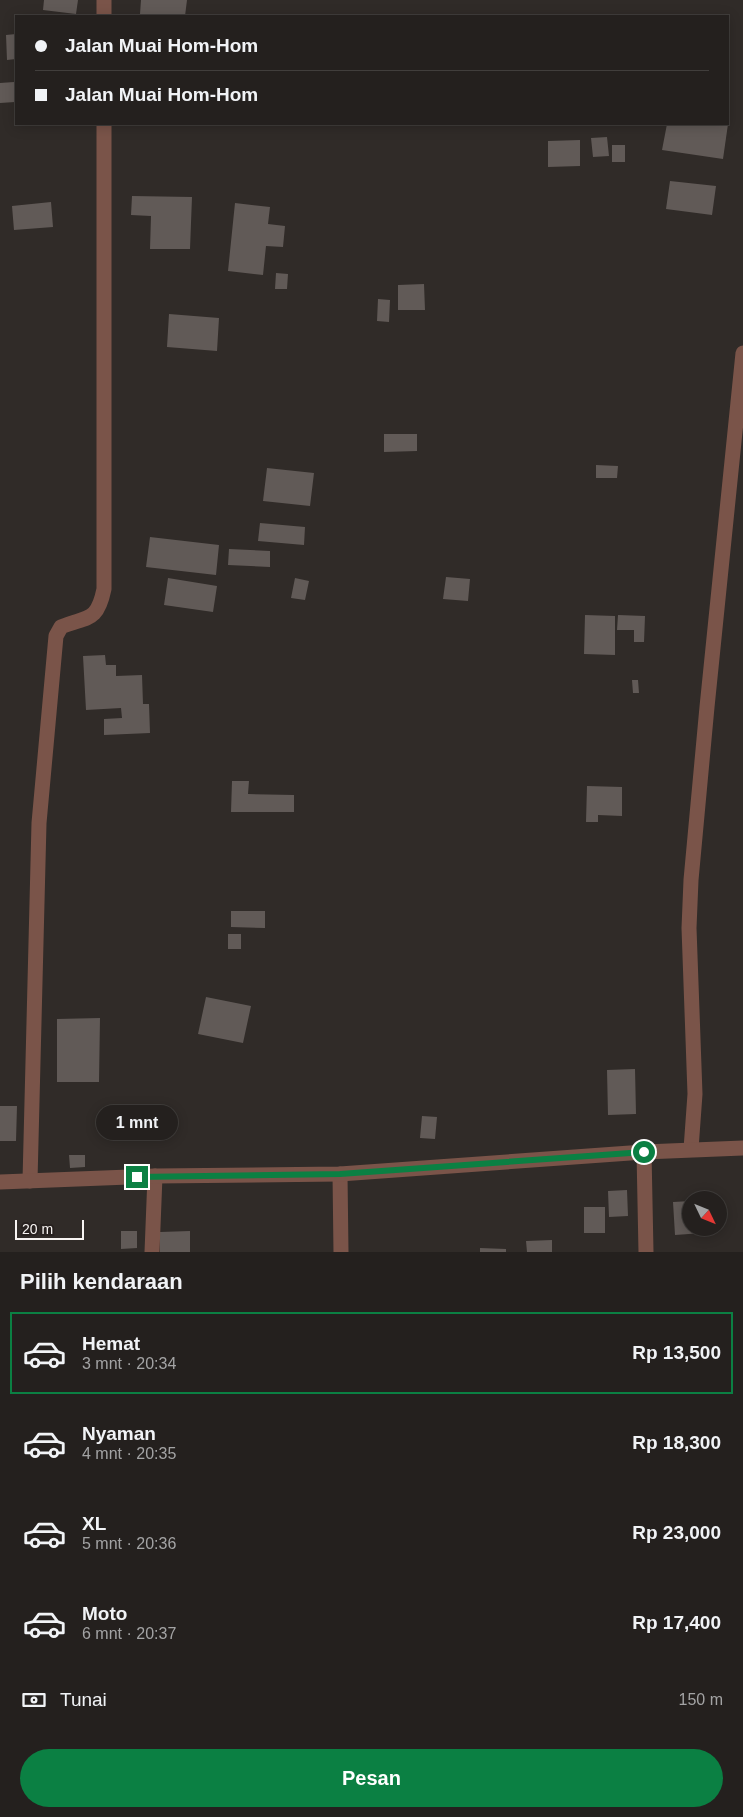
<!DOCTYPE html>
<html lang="id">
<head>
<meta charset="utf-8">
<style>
	:root { --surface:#24201e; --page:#302d2b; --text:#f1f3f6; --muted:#a3a3a4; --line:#413e3c; --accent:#0b8043 }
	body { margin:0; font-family:Helvetica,sans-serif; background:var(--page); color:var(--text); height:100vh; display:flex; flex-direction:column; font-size:19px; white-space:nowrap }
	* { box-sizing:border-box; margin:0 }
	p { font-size:16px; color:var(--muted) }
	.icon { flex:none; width:28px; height:28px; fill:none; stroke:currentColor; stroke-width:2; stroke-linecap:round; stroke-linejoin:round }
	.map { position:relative; height:1252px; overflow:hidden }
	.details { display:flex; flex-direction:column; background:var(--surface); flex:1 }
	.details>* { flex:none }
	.top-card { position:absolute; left:15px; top:15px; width:714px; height:110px; border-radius:0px; box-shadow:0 2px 12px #0003,0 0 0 1px var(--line); display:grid; align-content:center; height:110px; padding:0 20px; background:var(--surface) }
	.needle { width:32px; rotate:133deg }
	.controls { position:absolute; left:682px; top:1191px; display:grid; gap:10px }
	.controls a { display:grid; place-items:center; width:45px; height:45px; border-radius:50%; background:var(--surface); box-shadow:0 2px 12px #0003,0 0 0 1px var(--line); font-size:25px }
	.scale { position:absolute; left:15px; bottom:12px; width:69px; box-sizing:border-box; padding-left:5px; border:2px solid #f7f4f2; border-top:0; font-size:14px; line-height:18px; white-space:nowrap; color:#f7f4f2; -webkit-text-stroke:4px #27211f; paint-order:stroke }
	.end { position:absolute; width:22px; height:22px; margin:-11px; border:6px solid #0b8043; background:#fff; box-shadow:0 0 0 2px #fff }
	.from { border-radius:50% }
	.bubble { position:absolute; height:35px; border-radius:18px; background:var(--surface); box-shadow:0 2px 12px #0003,0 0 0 1px var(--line); font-size:16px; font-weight:600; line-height:35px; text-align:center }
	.top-card b { display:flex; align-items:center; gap:18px; height:48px; font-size:19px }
	.top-card b+b { border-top:1px solid var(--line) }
	.top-card i { width:12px; height:12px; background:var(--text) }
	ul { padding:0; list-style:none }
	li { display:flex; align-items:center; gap:15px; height:82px; margin:0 10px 8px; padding:0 10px; border:2px solid transparent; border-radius:0px }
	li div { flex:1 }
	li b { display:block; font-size:19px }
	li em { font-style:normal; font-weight:600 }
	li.active { border-color:var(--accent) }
	li>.icon { width:45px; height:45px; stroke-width:1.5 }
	h2 { padding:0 20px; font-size:22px; line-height:60px }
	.pay { display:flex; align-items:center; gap:12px; height:55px; padding:0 20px; font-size:19px }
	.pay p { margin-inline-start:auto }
	.button { display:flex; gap:10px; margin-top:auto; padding:10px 20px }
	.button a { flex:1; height:58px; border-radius:30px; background:var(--accent); color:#fff; font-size:20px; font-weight:600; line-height:58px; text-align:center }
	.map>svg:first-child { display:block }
</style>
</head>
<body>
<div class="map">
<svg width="743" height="1252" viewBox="0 0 743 1252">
	<rect width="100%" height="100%" fill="#302b28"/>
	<path fill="#615a57" d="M44,0h34l-2,14 -33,-4z
		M141,0h46l-2,16 -45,-2z
		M16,34v25l-9,1 -1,-25z
		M14,82l1,20 -15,1v-20z
		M667,124h61l-5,35 -61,-9z
		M607,137l2,19 -16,1 -2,-19z
		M580,140v26l-32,1v-26z
		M612,145h13v17h-13z
		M670,181l46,5 -4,29 -46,-6z
		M132,196l60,1 -2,52h-40l1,-33 -20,-1z
		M51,202l2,25 -39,3 -2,-24z
		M235,203l35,4 -2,17 17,2 -2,21 -17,-1 -3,29 -35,-4z
		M276,273l12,1 -1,15h-12z
		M424,284l1,26h-27v-25z
		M378,299l12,1 -1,22 -12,-1z
		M169,314l50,4 -2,33 -50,-4z
		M384,434h33v17l-33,1z
		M596,465l22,1 -1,12h-21z
		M267,468l47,5 -4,33 -47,-5z
		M260,523l45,4 -1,18 -46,-4z
		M150,537l69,8 -3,30 -70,-8z
		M229,549l41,2v16l-42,-2z
		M446,577l24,2 -2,22 -25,-2z
		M168,578l49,8 -4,26 -49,-7z
		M295,578l14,3 -4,19 -14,-2z
		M585,615l30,1v39l-31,-1z
		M618,615l27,1 -1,26h-10v-12h-17z
		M105,655l1,10h10v11l26,-1 1,29h6l1,29 -46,2v-16l18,-1 -1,-10 -35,2 -3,-54z
		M632,680h6l1,13h-6z
		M232,781h17l-1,13 46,1v17h-63z
		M587,786l35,1v29l-24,-1v7h-12z
		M231,911h34v17l-34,-1z
		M228,934h13v15h-13z
		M206,997l45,9 -8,37 -45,-9z
		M100,1018l-1,64h-42v-63z
		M635,1069l1,45 -28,1 -1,-45z
		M0,1106h17l-1,35h-16z
		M422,1116l15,1 -2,22 -15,-1z
		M69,1155h16v12l-15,1z
		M627,1190l1,26 -19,1 -1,-26z
		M691,1201v27h12v5l-28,2 -2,-33z
		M584,1207h21v26h-21z
		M121,1231h16v17l-16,1z
		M190,1231v21h-30v-20z
		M552,1240v12h-25l-1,-11z
		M480,1248l26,1v3h-26z"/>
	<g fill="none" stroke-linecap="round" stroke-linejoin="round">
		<path stroke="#7a5449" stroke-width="15" d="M104,0v16
			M691,1149l4,-55 -6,-166 2,-48 16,-173 36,-354
			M644,1152l2,100
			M340,1174l1,78
			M30,1181l9,-358 17,-187 5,-9c26,-11 36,-4 43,-38v-465
			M152,1252l3,-76"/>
		<path stroke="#7a5449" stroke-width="15" d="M0,1182l155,-6 185,-2 304,-22 99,-4"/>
	</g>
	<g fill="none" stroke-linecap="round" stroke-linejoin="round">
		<path stroke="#0b8043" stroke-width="6" d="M137,1177l203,-3 304,-22"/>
	</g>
</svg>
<div class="controls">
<a><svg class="needle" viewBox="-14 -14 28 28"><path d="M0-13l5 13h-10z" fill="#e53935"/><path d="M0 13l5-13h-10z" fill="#a3a3a4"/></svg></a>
</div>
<div class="scale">20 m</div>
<i class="end from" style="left:644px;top:1152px"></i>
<i class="end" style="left:137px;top:1177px"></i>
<div class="bubble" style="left:96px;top:1105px;width:82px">1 mnt</div>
<div class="top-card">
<b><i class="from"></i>Jalan Muai Hom-Hom</b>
<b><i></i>Jalan Muai Hom-Hom</b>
</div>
</div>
<section class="details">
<h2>Pilih kendaraan</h2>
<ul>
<li class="active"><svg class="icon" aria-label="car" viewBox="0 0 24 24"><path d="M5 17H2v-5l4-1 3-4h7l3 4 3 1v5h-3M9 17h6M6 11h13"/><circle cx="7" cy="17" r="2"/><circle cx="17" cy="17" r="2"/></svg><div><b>Hemat</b><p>3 mnt · 20:34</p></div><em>Rp 13,500</em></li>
<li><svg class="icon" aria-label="car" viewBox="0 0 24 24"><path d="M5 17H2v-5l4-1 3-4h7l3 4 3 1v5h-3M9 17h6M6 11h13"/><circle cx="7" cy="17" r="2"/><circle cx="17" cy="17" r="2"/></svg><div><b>Nyaman</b><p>4 mnt · 20:35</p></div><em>Rp 18,300</em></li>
<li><svg class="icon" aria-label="car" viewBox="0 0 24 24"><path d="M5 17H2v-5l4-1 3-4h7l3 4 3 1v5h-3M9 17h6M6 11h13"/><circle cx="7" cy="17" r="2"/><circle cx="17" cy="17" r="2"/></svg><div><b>XL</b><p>5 mnt · 20:36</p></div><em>Rp 23,000</em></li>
<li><svg class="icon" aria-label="car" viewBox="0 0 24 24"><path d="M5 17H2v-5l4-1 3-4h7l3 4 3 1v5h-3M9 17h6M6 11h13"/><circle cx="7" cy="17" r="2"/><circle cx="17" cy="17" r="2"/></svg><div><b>Moto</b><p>6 mnt · 20:37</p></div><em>Rp 17,400</em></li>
</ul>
<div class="pay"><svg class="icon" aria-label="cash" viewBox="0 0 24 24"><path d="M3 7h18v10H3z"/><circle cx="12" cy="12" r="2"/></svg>Tunai<p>150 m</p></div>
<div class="button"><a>Pesan</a></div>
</section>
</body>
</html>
